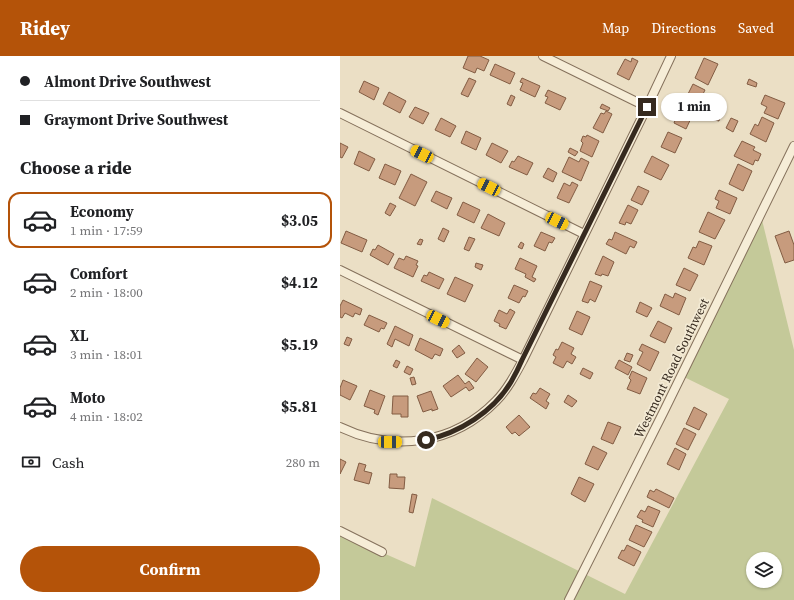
<!DOCTYPE html>
<html lang="en">
<head>
<meta charset="utf-8">
<style>
	:root { --surface:#fff; --page:#f6f6f6; --text:#202124; --muted:#757577; --line:#e0e0e0; --accent:#b45309 }
	body { margin:0; font-family:"Source Serif 4",serif; background:var(--page); color:var(--text); height:100vh; display:flex; flex-direction:column; font-size:15px; white-space:nowrap }
	* { box-sizing:border-box; margin:0 }
	p { font-size:13px; color:var(--muted) }
	.icon { flex:none; width:22px; height:22px; fill:none; stroke:currentColor; stroke-width:2; stroke-linecap:round; stroke-linejoin:round }
	.map { position:relative; flex:1; overflow:hidden }
	.side { display:flex; flex-direction:column; background:var(--surface); width:340px }
	.side>* { flex:none }
	.hud { display:grid; align-content:center; height:88px; padding:0 20px; background:var(--surface) }
	.fabs { position:absolute; left:406px; top:496px; display:grid; gap:8px }
	.fabs a { display:grid; place-items:center; width:36px; height:36px; border-radius:50%; background:var(--surface); box-shadow:0 1px 3px #0004; font-size:20px }
	.end { position:absolute; width:18px; height:18px; margin:-9px; border:5px solid #362a1f; background:#fff; box-shadow:0 0 0 2px #fff }
	.from { border-radius:50% }
	.bubble { position:absolute; height:28px; border-radius:14px; background:var(--surface); box-shadow:0 1px 3px #0004; font-size:13px; font-weight:700; line-height:28px; text-align:center }
	.car { position:absolute; width:12px; height:24px; margin:-12px -6px; border-radius:5px; box-shadow:0 0 3px 1px #0007; background:linear-gradient(#f5c518 24%,#345 0 40%,#f5c518 0 76%,#345 0 86%,#f5c518 0) }
	.hud b { display:flex; align-items:center; gap:14px; height:38px; font-size:15px }
	.hud b+b { border-top:1px solid var(--line) }
	.hud i { width:10px; height:10px; background:var(--text) }
	ul { padding:0; list-style:none }
	li { display:flex; align-items:center; gap:12px; height:56px; margin:0 8px 6px; padding:0 12px; border:2px solid transparent; border-radius:12px }
	li div { flex:1 }
	li b { display:block; font-size:15px }
	li em { font-style:normal; font-weight:700 }
	li.active { border-color:var(--accent) }
	li>.icon { width:36px; height:36px; stroke-width:1.5 }
	h2 { padding:0 20px; font-size:18px; line-height:48px }
	.pay { display:flex; align-items:center; gap:10px; height:44px; padding:0 20px; font-size:15px }
	.pay p { margin-inline-start:auto }
	.button { display:flex; gap:8px; margin-top:auto; padding:8px 20px }
	.button a { flex:1; height:46px; border-radius:24px; background:var(--accent); color:#fff; font-size:16px; font-weight:700; line-height:46px; text-align:center }
	header { display:flex; align-items:center; gap:24px; box-sizing:border-box; height:56px; padding:0 20px; background:var(--accent); color:#fff }
	header strong { font-size:19px }
	nav { display:flex; gap:22px; margin-inline-start:auto; font-size:14px }
	main { display:flex; flex:1; min-height:0 }
	.map>svg:first-child { display:block }
</style>
</head>
<body>
<header>
<strong>Ridey</strong>
<nav><a>Map</a><a>Directions</a><a>Saved</a></nav>
</header>
<main>
<section class="side">
<div class="hud">
<b><i class="from"></i>Almont Drive Southwest</b>
<b><i></i>Graymont Drive Southwest</b>
</div>
<h2>Choose a ride</h2>
<ul>
<li class="active"><svg class="icon" aria-label="car" viewBox="0 0 24 24"><path d="M5 17H2v-5l4-1 3-4h7l3 4 3 1v5h-3M9 17h6M6 11h13"/><circle cx="7" cy="17" r="2"/><circle cx="17" cy="17" r="2"/></svg><div><b>Economy</b><p>1 min · 17:59</p></div><em>$3.05</em></li>
<li><svg class="icon" aria-label="car" viewBox="0 0 24 24"><path d="M5 17H2v-5l4-1 3-4h7l3 4 3 1v5h-3M9 17h6M6 11h13"/><circle cx="7" cy="17" r="2"/><circle cx="17" cy="17" r="2"/></svg><div><b>Comfort</b><p>2 min · 18:00</p></div><em>$4.12</em></li>
<li><svg class="icon" aria-label="car" viewBox="0 0 24 24"><path d="M5 17H2v-5l4-1 3-4h7l3 4 3 1v5h-3M9 17h6M6 11h13"/><circle cx="7" cy="17" r="2"/><circle cx="17" cy="17" r="2"/></svg><div><b>XL</b><p>3 min · 18:01</p></div><em>$5.19</em></li>
<li><svg class="icon" aria-label="car" viewBox="0 0 24 24"><path d="M5 17H2v-5l4-1 3-4h7l3 4 3 1v5h-3M9 17h6M6 11h13"/><circle cx="7" cy="17" r="2"/><circle cx="17" cy="17" r="2"/></svg><div><b>Moto</b><p>4 min · 18:02</p></div><em>$5.81</em></li>
</ul>
<div class="pay"><svg class="icon" aria-label="cash" viewBox="0 0 24 24"><path d="M3 7h18v10H3z"/><circle cx="12" cy="12" r="2"/></svg>Cash<p>280 m</p></div>
<div class="button"><a>Confirm</a></div>
</section>
<div class="map">
<svg width="454" height="544" viewBox="0 0 454 544">
	<rect width="100%" height="100%" fill="#ebdfc5"/>
	<path fill="#c4c999" fill-rule="evenodd" d="M422,164l32,130v250h-454v-66l75,33 17,-69 193,96 104,-195 -45,-22zM413,503h22v22h-22z"/>
	<path fill="#c79b7d" stroke="#825c43" d="M128,0h12l9,4 -5,11 -7,-3 -2,5 -12,-5z
		M292,2l6,3 -9,19 -12,-6 8,-15 6,3z
		M364,2l14,6 -10,21 -13,-7z
		M155,8l20,9 -5,11 -20,-9z
		M129,22l7,3 -8,16 -7,-3z
		M182,22l18,8 -5,11 -15,-7 3,-7 -3,-1z
		M409,23l8,4 -1,4 -9,-3z
		M24,25l15,7 -5,12 -15,-8z
		M353,28l12,6 -10,20 -12,-6z
		M208,34l18,8 -6,12 -15,-7 3,-6 -3,-1z
		M49,36l17,9 -6,12 -17,-9z
		M171,39l4,2 -4,9 -4,-2z
		M425,39l20,8 -7,16 -14,-6 3,-6 -6,-3z
		M262,48l8,4 -2,3 -8,-3z
		M75,51l14,6 -6,11 -14,-7z
		M340,52l13,6 -7,15 -12,-6z
		M266,55l6,3 -9,19 -10,-5 8,-15 3,1z
		M371,58l9,2 -1,5 -9,-2z
		M422,61l12,6 -8,19 -16,-8 5,-10 3,2z
		M101,62l15,8 -6,11 -15,-7z
		M391,62l7,3 -5,11 -7,-4z
		M126,75l15,7 -5,12 -15,-7z
		M328,76l14,6 -7,15 -14,-6z
		M247,79l12,6 -7,16 -12,-6 3,-8 -2,-2 2,-5 3,1z
		M402,85l13,6 -2,3 8,4 -3,7 -3,-1 -2,5 -19,-9z
		M0,87l8,4 -6,11 -2,-1z
		M152,87l16,8 -7,12 -15,-8z
		M230,92l8,4 -3,4 -7,-4z
		M19,95l16,8 -6,12 -15,-7z
		M178,100l15,7 -6,12 -18,-8 3,-6 2,1z
		M312,100l17,9 -8,15 -17,-8z
		M229,101l10,5 2,-4 8,4 -8,19 -19,-9z
		M45,108l16,7 -6,14 -16,-7z
		M398,108l14,7 -9,20 -14,-7z
		M208,112l9,5 -4,9 -10,-5z
		M71,118l16,8 -12,24 -16,-8z
		M232,126l6,3 -9,18 -12,-5 7,-15 6,3z
		M298,130l11,5 -7,14 -11,-5z
		M379,134l18,8 -7,16 -14,-6 3,-7 -4,-2z
		M96,135l16,7 -5,11 -16,-8z
		M123,146l17,8 -6,13 -17,-8z
		M50,147l6,3 -6,10 -5,-3z
		M288,149l10,5 -7,14 -5,-2 -1,3 -6,-2z
		M368,156l17,8 -10,19 -16,-7z
		M148,158l17,9 -6,13 -18,-8z
		M103,172l6,3 -5,11 -6,-3z
		M6,175l21,9 -5,12 -21,-9z
		M449,175l5,14v15l-9,3 -10,-27z
		M201,176l14,6 -3,5 -3,-1 -4,9 -11,-5z
		M275,176l22,10 -3,6 -4,-2 -4,8 -20,-10 3,-5 3,1z
		M129,181l6,2 -6,12 -5,-2z
		M80,183l3,1 -2,5 -4,-1z
		M359,185l13,5 -8,19 -16,-7 5,-11 3,1z
		M181,186l3,2 -2,5 -4,-2z
		M38,189l16,9 -6,11 -18,-10 3,-6 2,1z
		M66,200l12,5 -2,4 2,1 -5,11 -19,-9 5,-10 5,2z
		M263,200l11,6 -6,14 -6,-2 -1,2 -6,-2z
		M180,202l17,8 -5,11 4,2 -2,3 -9,-5 1,-3 -11,-5z
		M136,207l7,2 -2,5 -6,-3z
		M344,212l14,7 -8,16 -14,-6z
		M89,216l15,7 -5,10 -18,-8 3,-6 3,1z
		M115,221l18,8 -8,17 -18,-8z
		M250,225l12,5 -7,16 -5,-3 -2,4 -6,-2z
		M174,229l14,6 -3,6 -2,-1 -4,7 -11,-5z
		M335,237l11,5 -7,17 -19,-9 5,-12 8,4z
		M3,244l19,9 -2,6 -5,-2 -2,4 -8,-4 -3,5 -2,-1v-11z
		M300,246l12,6 -5,9 -11,-5z
		M170,253l5,3 -9,17 -7,-3 1,-2 -6,-3 5,-11 8,4z
		M237,255l13,6 -8,18 -13,-6z
		M29,259l18,8 -3,6 -3,-1 -2,4 -15,-7z
		M318,265l14,7 -7,15 -15,-7z
		M55,270l18,9 -4,11 -14,-7 -3,8 -5,-3z
		M7,281l5,2 -3,7 -5,-2z
		M80,282l23,11 -3,7 -5,-2 -3,5 -17,-9z
		M222,286l12,6 -3,6 5,3 -4,7 -5,-3 -4,7 -10,-5 3,-6 -3,-2 3,-6 2,1z
		M302,288l17,8 -9,19 -13,-7 6,-12 -4,-2z
		M119,289l6,8 -8,5 -5,-7z
		M287,297l6,2 -3,7 -6,-2z
		M137,302l11,9 -12,15 -11,-8z
		M56,304l4,2 -3,6 -4,-2z
		M279,304l13,7 -4,8 -13,-7z
		M67,310l6,3 -3,6 -6,-3z
		M243,312l10,5 -3,6 -10,-5z
		M292,315l15,7 -7,16 -13,-5 4,-9 -2,-2z
		M118,319l7,9 4,-3 5,7 -5,3 -3,-4 -15,10 -8,-11z
		M74,321l2,7 -4,1 -2,-7z
		M3,324l14,6 -7,14 -10,-5v-7z
		M200,332l10,6 -4,7 3,2 -3,6 -16,-11 3,-5 3,1z
		M30,334l15,6 -7,19 -4,-2 1,-3 -11,-4z
		M91,335l7,18 -6,2v-2l-9,3 -6,-16z
		M228,339l9,6 -5,6 -8,-5z
		M53,340h15v21h-7v-3h-9z
		M354,351l13,7 -8,16 -13,-6z
		M179,359l11,12 -11,9 -4,-4 -3,2 -6,-7z
		M268,366l13,5 -8,17 -12,-5z
		M344,372l12,6 -8,16 -12,-6z
		M253,390l14,7 -9,17 -13,-6z
		M335,392l11,6 -7,16 -12,-6z
		M0,403l6,3 -6,12z
		M19,407l7,2 -2,6 8,2 -3,11 -15,-4z
		M50,418h7v3h8l-1,12 -15,-1z
		M239,421l15,7 -9,18 -14,-8z
		M316,433l18,9 -5,10 -22,-11 3,-7 4,2z
		M72,438l5,1 -4,18 -4,-1z
		M308,450l12,5 -7,16 -11,-5 1,-2 -6,-3 4,-7 4,2z
		M296,469l16,7 -8,15 -15,-7z
		M287,489l14,7 -7,14 -16,-8 4,-8 2,1z"/>
	<g fill="none" stroke-linecap="round" stroke-linejoin="round">
		<g stroke="#85715c" stroke-width="10">
			<path id="minor" d="M203,0l104,51
				M0,57l244,121
				M0,214l183,90
				M0,371c54,26 114,17 156,-26 11,-11 19,-26 27,-41l124,-253 24,-51
				M0,475l42,21
				M229,544l95,-189 130,-265"/>
		</g>
		<use href="#minor" stroke="#f6edd7" stroke-width="8"/>
	</g>
	<g fill="none" stroke-linecap="round" stroke-linejoin="round">
		<path stroke="#362a1f" stroke-width="5" d="M86,384c33,-7 67,-28 85,-58 4,-7 8,-15 11,-22l125,-253"/>
	</g>
	<g text-anchor="middle" stroke-width="3.5" stroke-linejoin="round" paint-order="stroke">
		<g font-size="13" fill="#362a1f" stroke="#f3ead4">
			<text transform="translate(331 312) rotate(-64)" y="5">Westmont Road Southwest</text>
		</g>
	</g>
</svg>
<div class="fabs">
<a><svg class="icon" aria-label="layers" viewBox="0 0 24 24"><path d="M12 4l9 5-9 5-9-5zM3 14l9 5 9-5"/></svg></a>
</div>
<i class="end from" style="left:86px;top:384px"></i>
<i class="end" style="left:307px;top:51px"></i>
<div class="bubble" style="left:321px;top:37px;width:66px">1 min</div>
<i class="car" style="left:82px;top:98px;rotate:296deg"></i>
<i class="car" style="left:149px;top:131px;rotate:296deg"></i>
<i class="car" style="left:217px;top:165px;rotate:116deg"></i>
<i class="car" style="left:98px;top:263px;rotate:116deg"></i>
<i class="car" style="left:50px;top:386px;rotate:90deg"></i>
</div>
</main>
</body>
</html>
